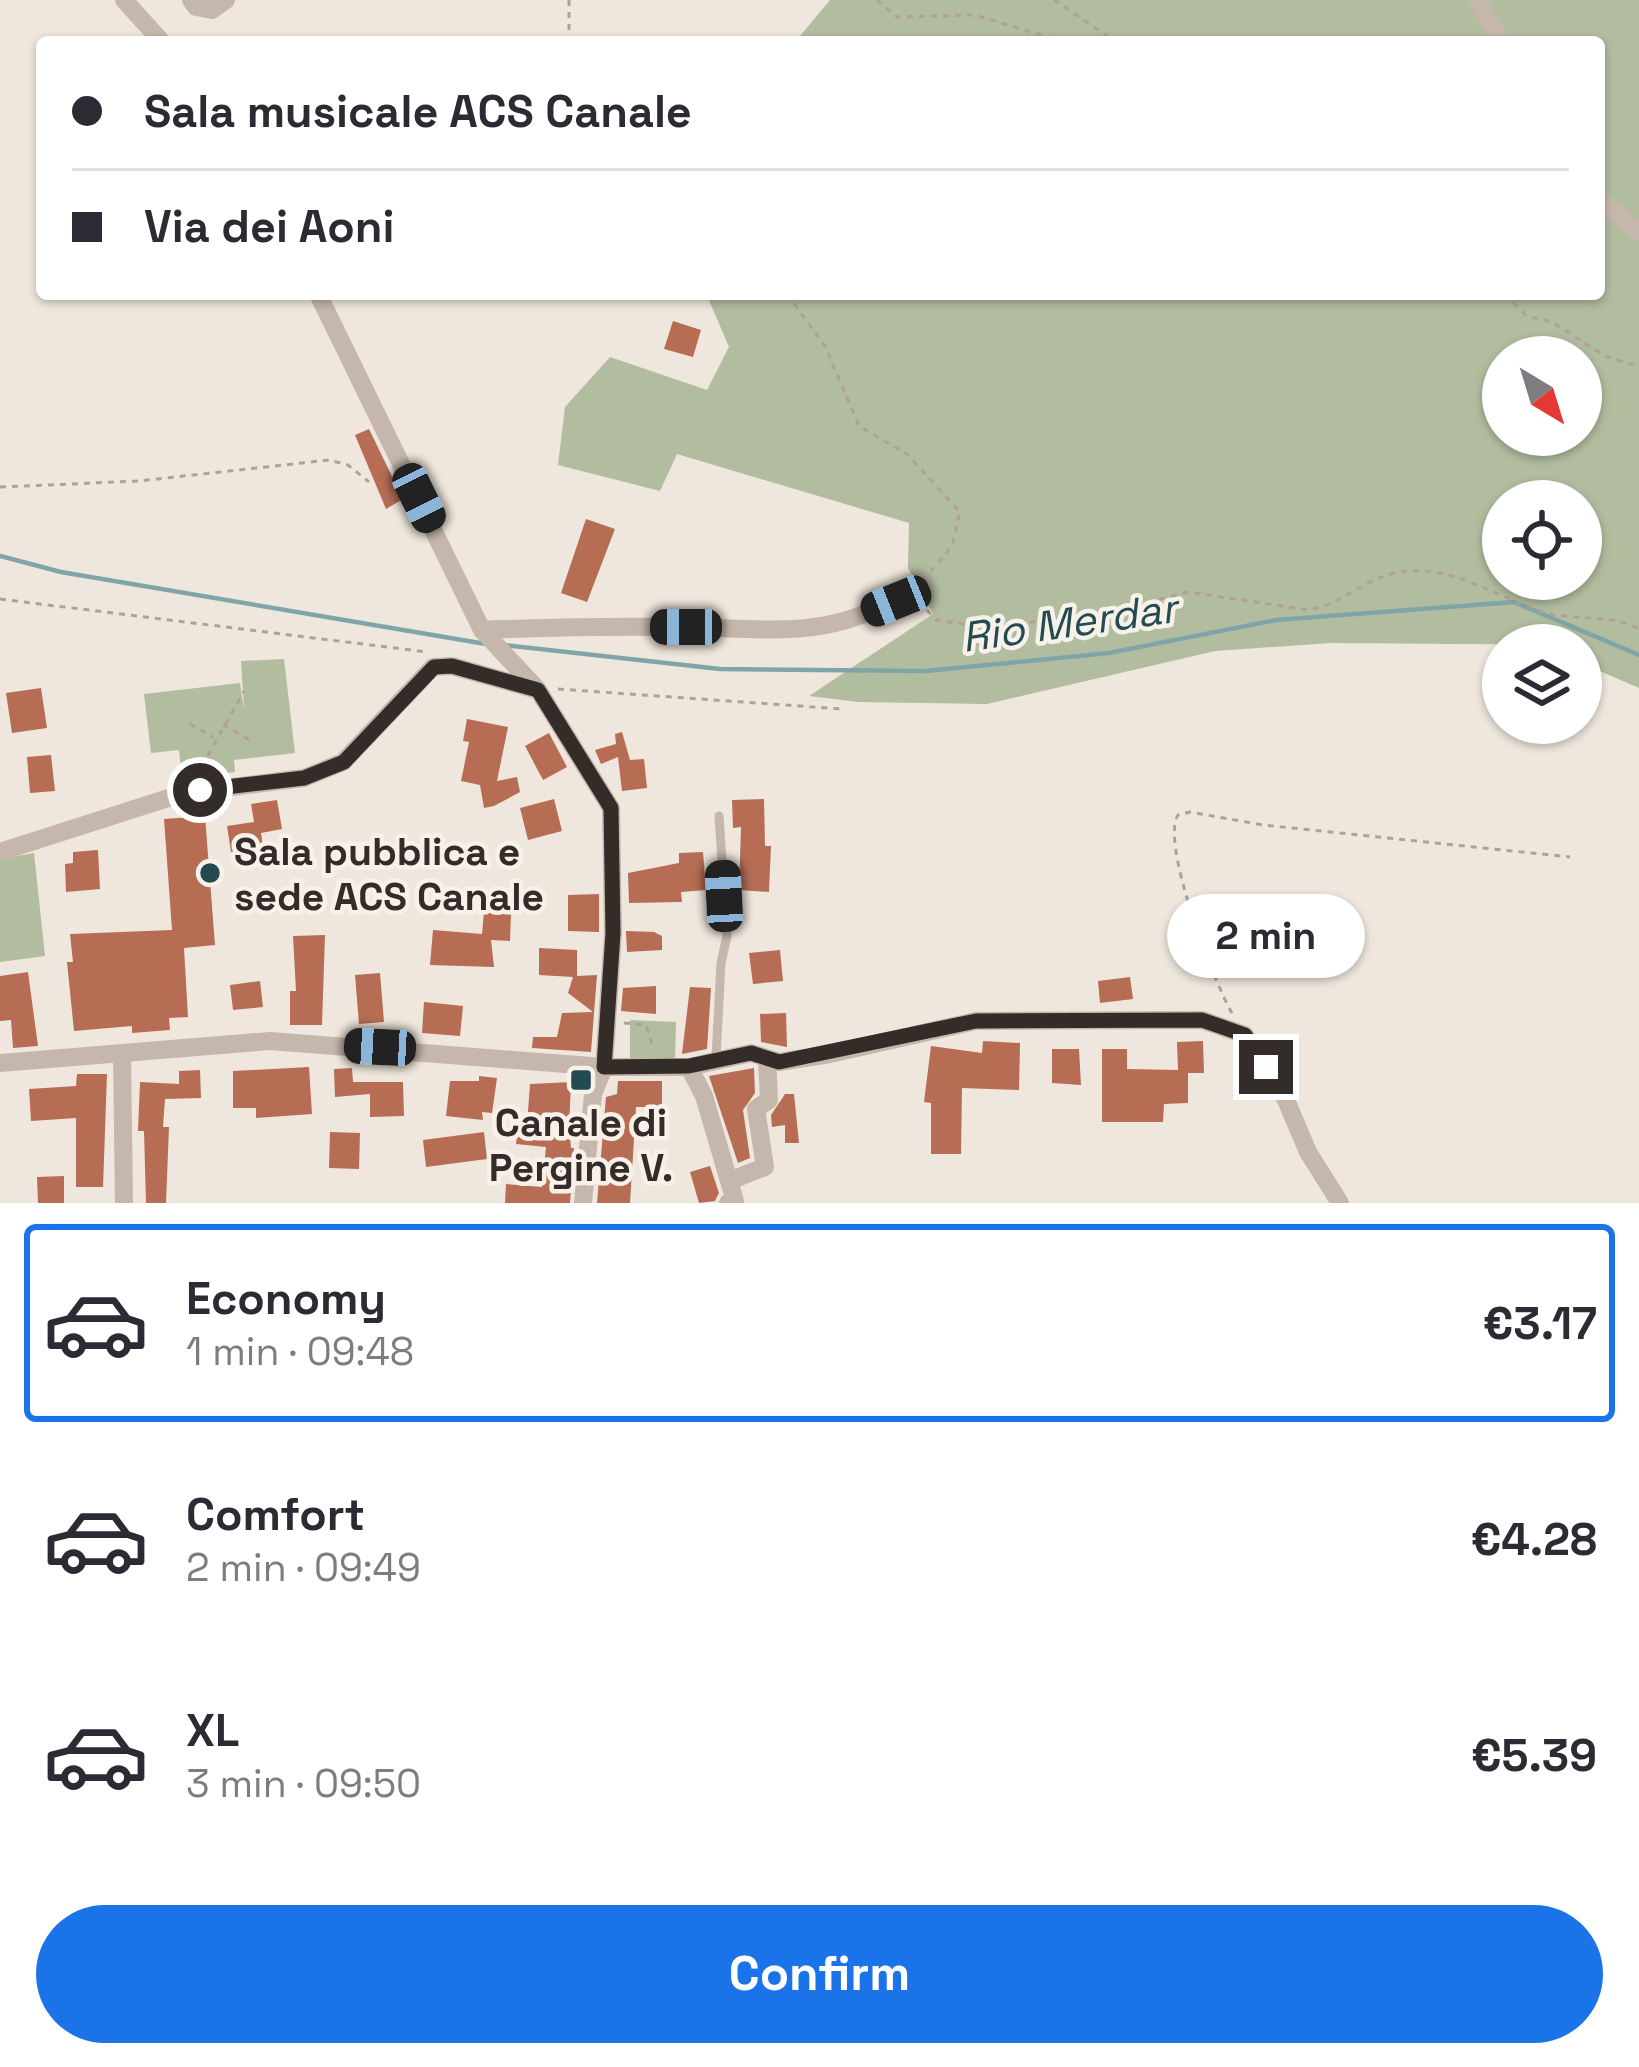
<!DOCTYPE html>
<html lang="en">
<head>
<meta charset="utf-8">
<style>
	:root { --surface:#fff; --page:#f2f2f3; --text:#2b2b33; --muted:#7c7c81; --line:#e1e1e2; --accent:#1a73e8 }
	body { margin:0; font-family:"Space Grotesk",sans-serif; background:var(--page); color:var(--text); height:100vh; display:flex; flex-direction:column; font-size:45px; white-space:nowrap }
	* { box-sizing:border-box; margin:0 }
	p { font-size:39px; color:var(--muted) }
	.icon { flex:none; width:66px; height:66px; fill:none; stroke:currentColor; stroke-width:2; stroke-linecap:round; stroke-linejoin:round }
	.map { position:relative; height:1203px; overflow:hidden }
	.side { display:flex; flex-direction:column; background:var(--surface); flex:1 }
	.side>* { flex:none }
	.top-card { position:absolute; left:36px; top:36px; width:1569px; height:264px; border-radius:12px; box-shadow:0 3px 9px #0004; display:grid; align-content:center; height:264px; padding:0 36px; background:var(--surface) }
	.needle { width:78px; rotate:142deg }
	.tools { position:absolute; left:1482px; top:336px; display:grid; gap:24px }
	.tools a { display:grid; place-items:center; width:120px; height:120px; border-radius:50%; background:var(--surface); box-shadow:0 3px 9px #0004; font-size:60px }
	.end { position:absolute; width:54px; height:54px; margin:-27px; border:15px solid #342c29; background:#fff; box-shadow:0 0 0 6px #fff }
	.from { border-radius:50% }
	.bubble { position:absolute; height:84px; border-radius:42px; background:var(--surface); box-shadow:0 3px 9px #0004; font-size:39px; font-weight:700; line-height:84px; text-align:center }
	.car { position:absolute; width:36px; height:72px; margin:-36px -18px; border-radius:15px; box-shadow:0 0 9px 3px #0007; background:linear-gradient(#222 24%,#8ab4d8 0 40%,#222 0 76%,#8ab4d8 0 86%,#222 0) }
	.top-card b { display:flex; align-items:center; gap:42px; height:114px; font-size:45px }
	.top-card b+b { border-top:3px solid var(--line) }
	.top-card i { width:30px; height:30px; background:var(--text) }
	ul { padding:21px 0 0; list-style:none }
	li { display:flex; align-items:center; gap:36px; height:198px; margin:0 24px 18px; padding:0 12px; border:6px solid transparent; border-radius:12px }
	li div { flex:1 }
	li b { display:block; font-size:45px }
	li em { font-style:normal; font-weight:700 }
	li.current { border-color:var(--accent) }
	li>.icon { width:108px; height:108px; stroke-width:1.5 }
	.primary-button { display:flex; gap:24px; margin-top:auto; padding:24px 36px }
	.primary-button a { flex:1; height:138px; border-radius:72px; background:var(--accent); color:#fff; font-size:48px; font-weight:700; line-height:138px; text-align:center }
	.map>svg:first-child { display:block }
</style>
</head>
<body>
<div class="map">
<svg width="1639" height="1203" viewBox="0 0 1639 1203">
	<rect width="100%" height="100%" fill="#efe7dd"/>
	<path fill="#b2bc9f" fill-rule="evenodd" d="M830,0h809v688l-58,-25v-18l-250,-2 -116,8 -228,53 -129,-2 -49,-6 124,-82 -25,-46 1,-45 -232,-69 -17,37 -102,-26 7,-58 45,-50 97,33 22,-43 -21,-49 -8,-4h899v-252h-804zM1503,357h78v78h-78zM1503,501h78v78h-78z
		M284,659l11,94 -61,7 1,12 -24,3v8l-28,3 -4,-36 -28,3 -7,-59 96,-11 4,27 -3,-49z
		M34,853l11,103 -45,6v-103z
		M630,1020l46,2 -1,38 -45,2z"/>
	<g fill="none" stroke-linecap="round" stroke-linejoin="round">
		<path stroke="#80a5a8" stroke-width="4.5" d="M0,556l61,16 425,72
			M504,645l216,24 206,2 183,-18 167,-33 238,-18 125,53"/>
	</g>
	<path fill="#b66d54" d="M673,321l28,9 -8,27 -29,-8z
		M369,429l34,70 -17,10 -31,-74z
		M586,519l29,10 -28,73 -26,-9z
		M41,688l6,40 -35,5 -6,-40z
		M467,719l41,8 -11,54 20,-4 3,15 -26,14 -10,2 -4,-23 -19,-4 8,-39 -6,-1z
		M622,732l8,28 14,-1 3,29 -25,3 -4,-34 -17,7 -6,-14 21,-6 -1,-10z
		M549,733l18,34 -24,13 -18,-34z
		M51,755l4,36 -25,2 -3,-36z
		M554,799l8,32 -34,9 -8,-32z
		M764,799l1,47h6l-2,46 -30,-2 2,-63 -8,1 -1,-28z
		M277,800l5,29 -21,4 2,13 -32,6 -4,-26 27,-4 -3,-18z
		M205,816l10,129 -31,3 4,69 -19,1 1,12 -38,3v-7l-58,5 -7,-69h6l-3,-28 102,-4 -8,-111z
		M98,850l2,39 -34,3 -1,-28 8,-1v-11z
		M703,852l3,38 -25,2 1,10 -53,1 -1,-30 51,-10v-10z
		M599,894v38l-31,-1v-36z
		M484,911l27,2 -1,28 -19,-1 3,27 -64,-2 3,-35 49,4z
		M626,931l28,1 8,4v14l-35,2z
		M325,935l-3,90h-32v-34h6l-3,-55z
		M539,948l38,2v26l20,-1 -6,77 -59,-4 1,-11h24l5,-24 31,-1 -25,-19 5,-16 -34,-2z
		M780,950l3,31 -30,3 -4,-31z
		M28,972l10,74 -25,2 -2,-28 -11,1v-45z
		M380,973l4,49 -25,2 -4,-49z
		M1130,977l3,22 -33,4 -2,-22z
		M260,981l3,26 -30,3 -3,-25z
		M656,986v28l-35,-3 2,-23z
		M690,987l21,1 -4,61 -25,5z
		M424,1002l39,4 -3,30 -38,-3z
		M786,1013l1,34 -26,-5 -1,-28z
		M983,1041l37,2 -1,47 -57,-2 -1,66h-30v-51l-7,-1 7,-56 51,7z
		M1203,1041l1,32h-16v30l-24,1 -1,18h-61v-73h25v20l51,1 -1,-28z
		M1052,1049h27l2,36 -29,-2z
		M309,1067l3,47 -56,4v-10h-23v-37z
		M352,1068l1,14h50l1,34 -34,1v-23l-35,3 -1,-28z
		M754,1068l1,25 -12,17 7,48 -12,5 -29,-87z
		M200,1070l1,28 -36,1 -2,28h6l-3,76h-20l-2,-72h-6l2,-49 39,2v-13z
		M77,1074h30l-4,113h-27v-69l-45,3 -2,-32 47,-3z
		M479,1076l18,2 -5,35 -10,-1 1,8 -37,-4 4,-35h29z
		M618,1081h44v26h-26l-6,96h-33l9,-106 11,-3z
		M571,1082l-2,46 2,20h3l-4,55h-65l1,-19 36,3 4,-40 -30,-3 3,-20h8l3,-40z
		M785,1094h9l5,49h-14v-18l-13,2 -1,-12z
		M330,1132l30,1 -1,36 -30,-1z
		M484,1132l3,27 -61,8 -3,-27z
		M710,1166l9,27 -4,8 -16,2 -9,-31z
		M64,1176v27h-26l-1,-26z"/>
	<g fill="none" stroke-linecap="round" stroke-linejoin="round">
		<path stroke="#b1a195" stroke-width="3" stroke-dasharray="6 6" stroke-linecap="butt" d="M569,0v42
			M877,0l20,17 78,-2 90,27
			M1054,0l62,42
			M787,294l38,52 34,80 48,28 53,58 -8,34 -21,25
			M1505,294l22,22 25,6 53,34 34,11
			M0,487l139,-6 190,-21 19,5 21,17
			M0,599l427,53
			M919,601l17,19 53,8 131,-18 67,-18 122,18c32,-6 55,-30 86,-37 58,-13 108,31 161,42 28,5 57,0 83,14
			M558,689l284,20
			M190,724l23,13
			M223,725l27,15
			M196,777l48,-86
			M1232,1013c-18,-30 -72,-171 -54,-198l12,-3 73,13 307,32
			M624,1023l22,2 7,22"/>
		<path stroke="#c5b7ab" stroke-width="9" d="M716,1058l5,-95 6,-27 -8,-120"/>
		<path stroke="#c5b7ab" stroke-width="18" d="M124,0l38,42
			M191,0l5,7 16,3 14,-10
			M1477,0l25,42
			M1599,199l40,33
			M318,294l164,336 56,60 73,118 2,125 -9,134 -11,27 -10,109
			M482,630c68,-3 135,-4 203,-3 95,2 153,15 237,-45
			M0,852l184,-59 120,-15 39,-16 90,-95 19,-1 82,23
			M122,1053l2,150
			M0,1063l270,-22 334,26h85l62,-14 28,9 51,-8 146,-33 226,-1 43,15 41,65 22,52 32,51
			M689,1067l15,29 25,85
			M728,1203l7,-2 -6,-20 36,-14 -9,-58 13,-9 -2,-42"/>
	</g>
	<g fill="none" stroke-linecap="round" stroke-linejoin="round">
		<path stroke="#342c29" stroke-width="15" d="M200,790l104,-12 40,-16 90,-95 18,-1 86,24 73,118 2,125 -9,134 85,-1 62,-13 28,9 197,-41 226,-1 43,15 21,32"/>
	</g>
	<g fill="#244c50" stroke="#f7f1e9" stroke-width="4.5">
		<circle cx="210" cy="873" r="12"/>
		<rect x="569" y="1068" width="24" height="24" rx="6"/>
	</g>
	<g text-anchor="middle" stroke-width="9" stroke-linejoin="round" paint-order="stroke">
		<g font-size="39" font-weight="bold" fill="#342c29" stroke="#f7f1e9" text-anchor="start">
			<text x="234" y="865">Sala pubblica e<tspan x="234" dy="45">sede ACS Canale</tspan></text>
			<text x="581" y="1136" text-anchor="middle">Canale di<tspan x="581" dy="45">Pergine V.</tspan></text>
		</g>
		<g font-size="42" font-style="italic" fill="#244c50" stroke="#f7f1e9">
			<text transform="translate(1069 622) rotate(-8)" y="15">Rio Merdar</text>
		</g>
	</g>
</svg>
<div class="tools">
<a><svg class="needle" viewBox="-14 -14 28 28"><path d="M0-13l5 13h-10z" fill="#e53935"/><path d="M0 13l5-13h-10z" fill="#7c7c81"/></svg></a>
<a><svg class="icon" aria-label="locate" viewBox="0 0 24 24"><circle cx="12" cy="12" r="6"/><path d="M12 2v4M12 18v4M2 12h4M18 12h4"/></svg></a>
<a><svg class="icon" aria-label="layers" viewBox="0 0 24 24"><path d="M12 4l9 5-9 5-9-5zM3 14l9 5 9-5"/></svg></a>
</div>
<i class="end from" style="left:200px;top:790px"></i>
<i class="end" style="left:1266px;top:1067px"></i>
<div class="bubble" style="left:1167px;top:894px;width:198px">2 min</div>
<i class="car" style="left:419px;top:498px;rotate:154deg"></i>
<i class="car" style="left:896px;top:601px;rotate:248deg"></i>
<i class="car" style="left:686px;top:627px;rotate:270deg"></i>
<i class="car" style="left:724px;top:896px;rotate:357deg"></i>
<i class="car" style="left:380px;top:1047px;rotate:273deg"></i>
<div class="top-card">
<b><i class="from"></i>Sala musicale ACS Canale</b>
<b><i></i>Via dei Aoni</b>
</div>
</div>
<section class="side">
<ul>
<li class="current"><svg class="icon" aria-label="car" viewBox="0 0 24 24"><path d="M5 17H2v-5l4-1 3-4h7l3 4 3 1v5h-3M9 17h6M6 11h13"/><circle cx="7" cy="17" r="2"/><circle cx="17" cy="17" r="2"/></svg><div><b>Economy</b><p>1 min · 09:48</p></div><em>€3.17</em></li>
<li><svg class="icon" aria-label="car" viewBox="0 0 24 24"><path d="M5 17H2v-5l4-1 3-4h7l3 4 3 1v5h-3M9 17h6M6 11h13"/><circle cx="7" cy="17" r="2"/><circle cx="17" cy="17" r="2"/></svg><div><b>Comfort</b><p>2 min · 09:49</p></div><em>€4.28</em></li>
<li><svg class="icon" aria-label="car" viewBox="0 0 24 24"><path d="M5 17H2v-5l4-1 3-4h7l3 4 3 1v5h-3M9 17h6M6 11h13"/><circle cx="7" cy="17" r="2"/><circle cx="17" cy="17" r="2"/></svg><div><b>XL</b><p>3 min · 09:50</p></div><em>€5.39</em></li>
</ul>
<div class="primary-button"><a>Confirm</a></div>
</section>
</body>
</html>
